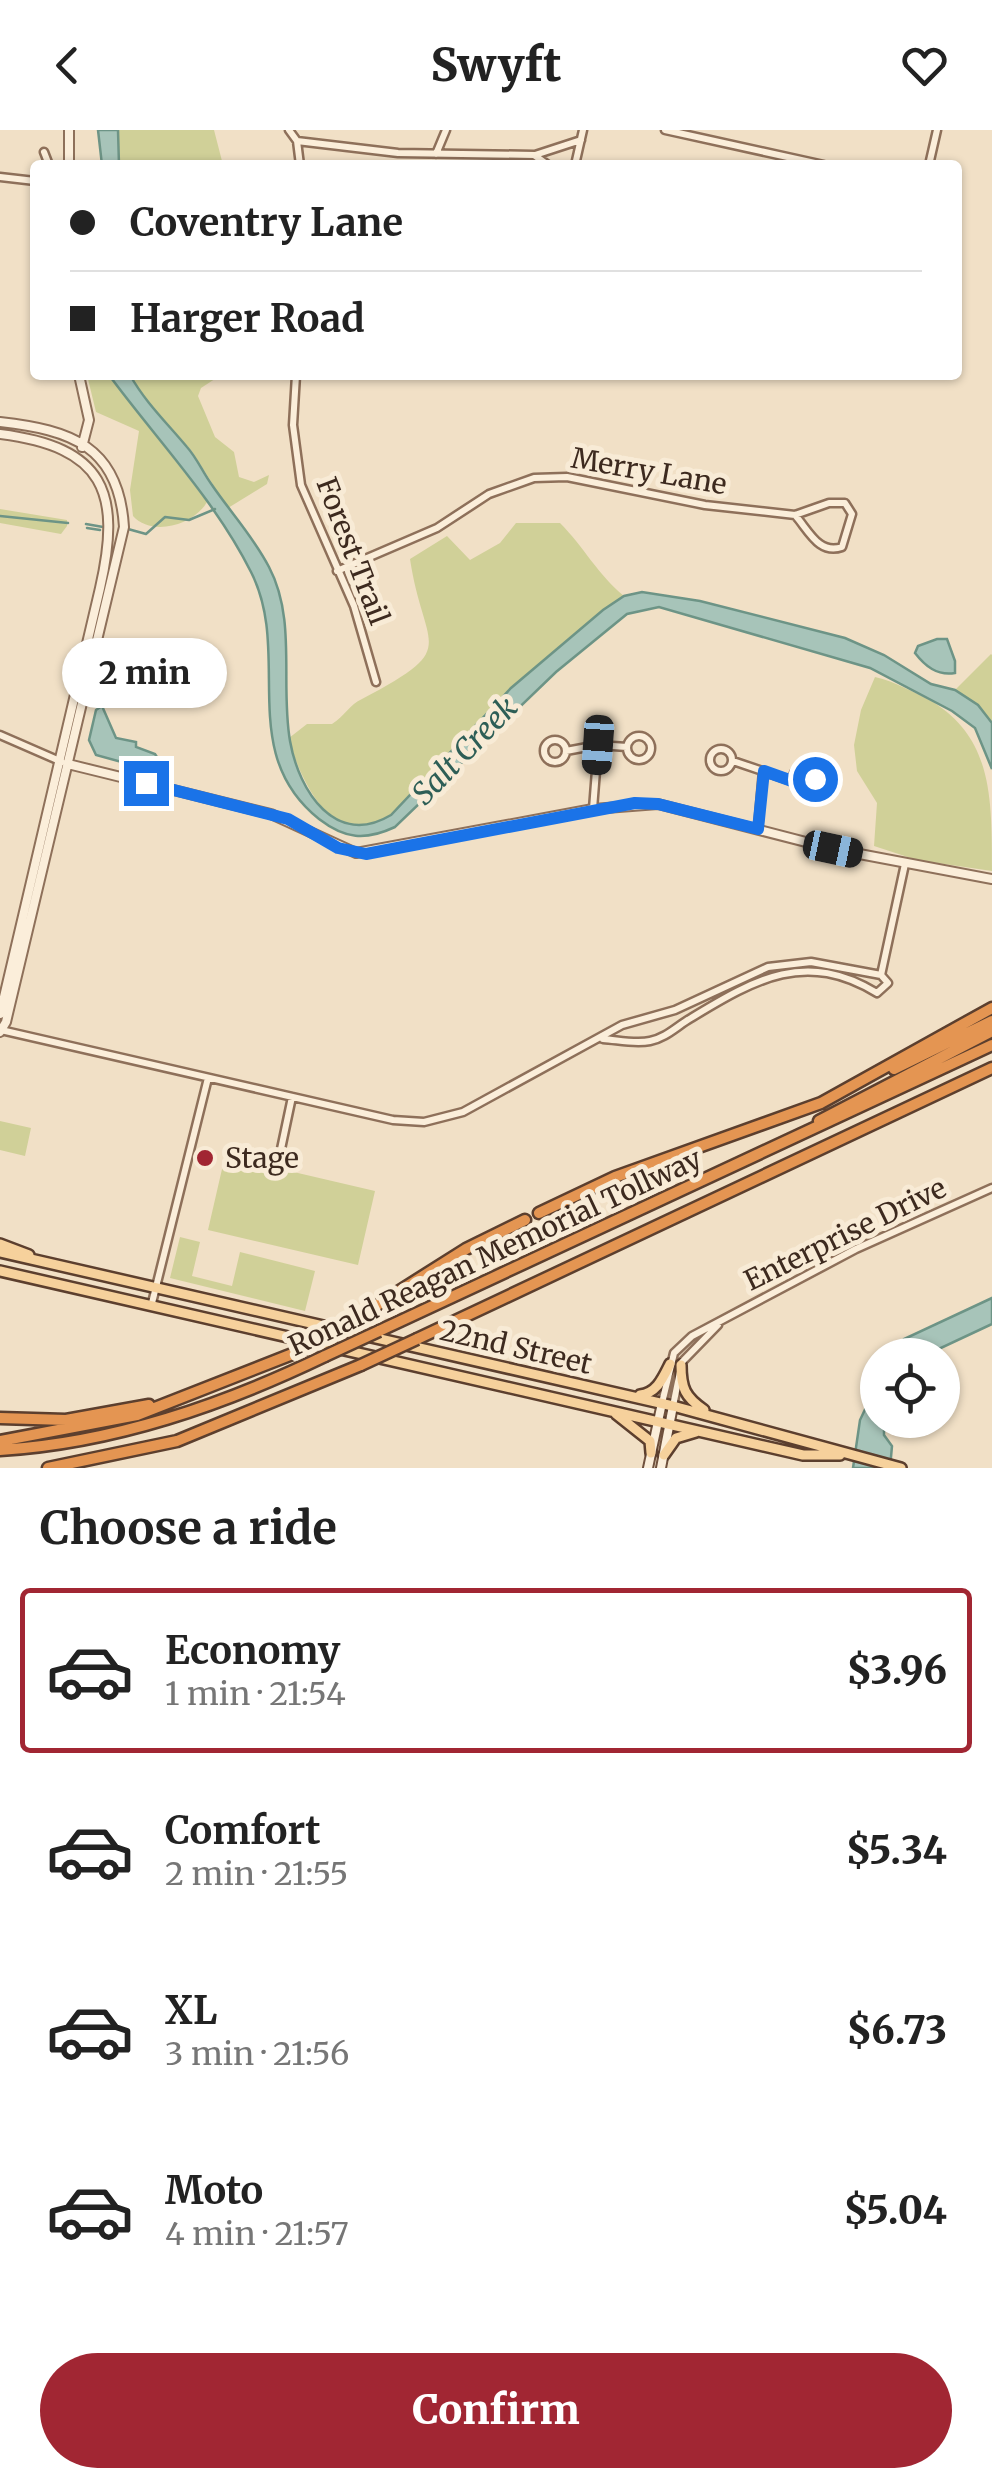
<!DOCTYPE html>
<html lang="en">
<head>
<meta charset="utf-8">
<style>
	:root { --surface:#fff; --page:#f6f6f6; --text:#222; --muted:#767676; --line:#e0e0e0; --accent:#a12633 }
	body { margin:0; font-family:Merriweather,serif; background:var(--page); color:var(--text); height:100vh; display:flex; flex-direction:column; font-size:38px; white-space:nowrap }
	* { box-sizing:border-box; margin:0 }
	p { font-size:32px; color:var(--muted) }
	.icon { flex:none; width:55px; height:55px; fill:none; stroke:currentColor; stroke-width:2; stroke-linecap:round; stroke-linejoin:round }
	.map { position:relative; height:1338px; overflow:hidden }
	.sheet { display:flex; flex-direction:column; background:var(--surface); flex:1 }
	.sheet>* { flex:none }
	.hud { position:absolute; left:30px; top:30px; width:932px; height:220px; border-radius:10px; box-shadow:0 2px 8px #0004; display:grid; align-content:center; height:220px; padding:0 40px; background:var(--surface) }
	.controls { position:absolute; left:860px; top:1208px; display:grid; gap:20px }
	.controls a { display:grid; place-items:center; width:100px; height:100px; border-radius:50%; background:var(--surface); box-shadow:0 2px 8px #0004; font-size:50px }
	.end { position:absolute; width:45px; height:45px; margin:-22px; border:12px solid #1a73e8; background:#fff; box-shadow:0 0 0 5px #fff }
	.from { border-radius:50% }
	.bubble { position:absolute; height:70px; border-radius:35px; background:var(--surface); box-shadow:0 2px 8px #0004; font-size:32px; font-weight:800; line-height:70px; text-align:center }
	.car { position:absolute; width:30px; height:60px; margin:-30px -15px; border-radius:12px; box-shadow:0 0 8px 2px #0007; background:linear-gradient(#222 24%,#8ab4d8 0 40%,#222 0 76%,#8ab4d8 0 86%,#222 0) }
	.hud b { display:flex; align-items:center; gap:35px; height:95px; font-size:38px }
	.hud b+b { border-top:2px solid var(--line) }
	.hud i { width:25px; height:25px; background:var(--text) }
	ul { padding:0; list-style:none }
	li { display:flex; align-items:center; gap:30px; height:165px; margin:0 20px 15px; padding:0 20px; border:5px solid transparent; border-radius:10px }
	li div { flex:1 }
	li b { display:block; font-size:38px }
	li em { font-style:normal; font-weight:800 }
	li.selected { border-color:var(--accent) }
	li>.icon { width:90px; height:90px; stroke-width:1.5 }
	h2 { padding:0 40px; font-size:45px; line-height:120px }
	.primary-button { display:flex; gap:20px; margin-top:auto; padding:20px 40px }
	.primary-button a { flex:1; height:115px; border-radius:60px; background:var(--accent); color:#fff; font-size:40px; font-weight:800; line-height:115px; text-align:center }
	header { display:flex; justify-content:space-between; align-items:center; height:130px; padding:0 40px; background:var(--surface); font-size:45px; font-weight:800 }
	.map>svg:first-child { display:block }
</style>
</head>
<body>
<header><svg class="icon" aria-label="back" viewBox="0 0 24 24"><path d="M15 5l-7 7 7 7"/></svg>Swyft<svg class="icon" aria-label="heart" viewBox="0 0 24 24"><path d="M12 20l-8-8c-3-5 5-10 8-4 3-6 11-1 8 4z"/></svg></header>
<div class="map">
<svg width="992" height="1338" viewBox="0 0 992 1338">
	<rect width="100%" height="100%" fill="#f1e0c6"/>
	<path fill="#d0d098" d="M118,0h96l8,31 -1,4h-102z
		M87,245h22l98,127c-13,23 -55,35 -74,14l-3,-26 9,-59 -43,-19z
		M130,245h91l-20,13 -3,8 17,41 19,15 5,25 15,5 15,-7 -2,9 -39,24 -37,-58 -51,-56z
		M0,379l67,11v6l-6,8 -61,-11z
		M516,393h44c24,24 38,52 64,73l-113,92 -120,127c-6,3 -14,10 -21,12 -43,14 -74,-58 -81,-89l18,-14h25c12,-7 18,-20 30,-25 100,-53 62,-47 48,-140l37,-23 23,24 30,-17z
		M991,524l1,1v68l-14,-18 -23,-15z
		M875,547c21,5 38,15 58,25 59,37 59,95 59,169l-75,-11 -43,-14 3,-43 -20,-32 -3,-26 7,-35z
		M0,991l31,7 -6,28 -25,-6z
		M225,1026l150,35 -17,74 -150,-35z
		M180,1107l20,5 -8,34 40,10 8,-34 75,19 -10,40 -135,-33z"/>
	<path fill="#a7c4b9" stroke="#6d9486" stroke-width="2.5" d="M98,0h20l1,35h-17z
		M109,245h21c15,27 37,48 57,72 10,11 16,26 25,38 19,28 41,51 57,82 28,53 11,117 21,174 9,51 46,107 101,74l120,-127 92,-78 21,-14 18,-4 58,9 145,37 39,17 47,29 24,6 23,15 14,18v46l-17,-41 -23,-17 -82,-43 -211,-61 -32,7 -71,58 -161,155c-30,14 -50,12 -76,-8 -84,-67 -26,-165 -68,-247 -36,-72 -94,-132 -142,-197z
		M937,509h10l8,22v12c-18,3 -30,-7 -40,-20l3,-7z
		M102,576l14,32 20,4v5l19,7 14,21 -73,-20 -7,-15 7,-30z
		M992,1168v26l-66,31h-36l14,-16z
		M877,1254l1,36h6v15l8,11 -2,22h-37l7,-48z"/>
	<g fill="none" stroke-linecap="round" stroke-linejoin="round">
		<path stroke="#6d9486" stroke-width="2.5" d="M0,386l68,7
			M86,394l17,3
			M87,398l13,2
			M128,399l18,5 19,-17 24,3 26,-11"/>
		<g stroke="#8e705a" stroke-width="11">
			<path id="minor" d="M289,0l8,11 3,24
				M665,0l159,35
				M297,11l101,12 136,2 14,10
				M44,22l5,13
				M436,24l10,-24
				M535,25l46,-15
				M575,35l8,-35
				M929,35l8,-35
				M0,47l35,4
				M296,245l-3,50 8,60 53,121 22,76
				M337,441l100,-43 52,-34 45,-16 33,-1 138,28 90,10 34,-12h16l7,11 -10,33c-23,8 -33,-16 -47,-32
				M0,605l62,27
				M627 618a12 12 0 1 1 24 0a12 12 0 1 1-24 0Z
				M544 621a11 11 0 1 1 22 0a11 11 0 1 1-22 0Z
				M710 630a11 11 0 1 1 22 0a11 11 0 1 1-22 0Z
				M566,621l32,-6 29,2
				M733,631l59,20 10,11 10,-4 3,-9 -11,-11 -10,5 -2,8
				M593,679l5,-64
				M758,699l5,-58
				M881,845l24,-111
				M1,900l392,90 31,2 39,-10 159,-87 53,-15 93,-43 43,-5 70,13 7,8 -11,10c-71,-43 -120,-15 -186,25 -14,8 -25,20 -41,23 -15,3 -32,-1 -47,-2
				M284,1024l-3,-5 11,-52
				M152,1173l56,-225
				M662,1273l12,-50 18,-17 164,-87 136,-61
				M673,1276l9,-44 36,-37"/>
		</g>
		<g stroke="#8e705a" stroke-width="12">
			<path id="tertiary" d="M69,35v-35
				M79,245l10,45 -7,27
				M0,292c71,8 119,24 124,105l-118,495 -6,10
				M0,304c104,13 122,58 100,154l-100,426
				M68,634l203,50 85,39 237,-44 65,-5 175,45 159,30"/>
		</g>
		<g stroke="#70513d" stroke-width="12">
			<path id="secondary" d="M648,1338l14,-65
				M661,1338l12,-62"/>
		</g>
		<g stroke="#5c3f2e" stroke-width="14">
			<path id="primary" d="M0,1114l29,11
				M0,1122l673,154 228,62
				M0,1141l803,184h37
				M681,1235c0,23 4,32 23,45
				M640,1265c17,-2 23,-17 30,-31
				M616,1284l34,27 1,12
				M664,1325l12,-17 20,-6"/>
		</g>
		<g stroke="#5c3f2e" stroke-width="15">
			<path id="motorway" d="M894,939l98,-48
				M819,991l173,-90
				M539,1083l76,-36 206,-74 171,-95
				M352,1191l114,-72 59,-29
				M379,1201l613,-286
				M417,1209l575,-271
				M0,1288l66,2 83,-15
				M0,1311l137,-26 163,-64
				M0,1320c114,-7 223,-45 325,-94
				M48,1338l129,-27 184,-76"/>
		</g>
		<use href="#minor" stroke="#fbeeda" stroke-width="6"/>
		<use href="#tertiary" stroke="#fbeeda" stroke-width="8"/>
		<use href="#secondary" stroke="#fbeeda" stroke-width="8"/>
		<use href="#primary" stroke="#f6d19c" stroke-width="9"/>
		<use href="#motorway" stroke="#e49552" stroke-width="10"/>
		<g stroke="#5c3f2e" stroke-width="15" stroke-linecap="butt">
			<path id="motorway-bridge" d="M300,1221l52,-30
				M325,1226l54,-25
				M361,1235l56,-26"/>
		</g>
		<use href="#motorway-bridge" stroke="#e49552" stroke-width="10"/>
	</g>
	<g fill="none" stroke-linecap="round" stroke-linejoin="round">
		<path stroke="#1a73e8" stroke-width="12" d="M146,653l142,36 50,29 28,6 269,-51 23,1 100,25 6,-58 28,10 5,-10 7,-3 11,11"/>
	</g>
	<circle fill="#a12633" stroke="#f8ebd6" stroke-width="4" cx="205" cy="1028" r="10"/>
	<g text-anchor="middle" stroke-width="10" stroke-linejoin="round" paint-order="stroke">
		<g font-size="28" fill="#3d2a1f" stroke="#f8ebd6">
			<text transform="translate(649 341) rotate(10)" y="10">Merry Lane</text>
			<text transform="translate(353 421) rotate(69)" y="10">Forest Trail</text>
			<text transform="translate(845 1104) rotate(-26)" y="10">Enterprise Drive</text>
			<text transform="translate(495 1122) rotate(-25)" y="10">Ronald Reagan Memorial Tollway</text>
			<text transform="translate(516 1217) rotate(13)" y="10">22nd Street</text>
		</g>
		<g font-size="28" fill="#3d2a1f" stroke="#f8ebd6" text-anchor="start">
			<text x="225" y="1038">Stage</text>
		</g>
		<g font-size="30" font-style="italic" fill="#2d5e56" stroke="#f8ebd6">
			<text transform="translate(465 621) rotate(-46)" y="10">Salt Creek</text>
		</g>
	</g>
</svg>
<div class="controls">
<a><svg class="icon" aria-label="locate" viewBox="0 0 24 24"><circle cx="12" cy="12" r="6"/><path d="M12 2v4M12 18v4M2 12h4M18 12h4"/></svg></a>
</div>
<i class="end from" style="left:815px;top:649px"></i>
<i class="end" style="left:146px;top:653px"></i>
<div class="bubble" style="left:62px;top:508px;width:165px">2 min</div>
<i class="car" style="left:598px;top:615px;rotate:184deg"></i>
<i class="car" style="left:833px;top:719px;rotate:102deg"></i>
<div class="hud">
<b><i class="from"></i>Coventry Lane</b>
<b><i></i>Harger Road</b>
</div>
</div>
<section class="sheet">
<h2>Choose a ride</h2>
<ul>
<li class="selected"><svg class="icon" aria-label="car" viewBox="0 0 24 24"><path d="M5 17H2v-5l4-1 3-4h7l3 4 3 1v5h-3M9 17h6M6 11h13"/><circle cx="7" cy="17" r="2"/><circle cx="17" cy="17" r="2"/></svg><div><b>Economy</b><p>1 min · 21:54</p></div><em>$3.96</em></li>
<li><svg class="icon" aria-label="car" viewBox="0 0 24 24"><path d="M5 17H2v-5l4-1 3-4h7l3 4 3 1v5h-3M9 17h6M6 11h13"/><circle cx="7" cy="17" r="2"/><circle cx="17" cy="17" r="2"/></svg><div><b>Comfort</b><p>2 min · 21:55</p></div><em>$5.34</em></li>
<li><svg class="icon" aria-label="car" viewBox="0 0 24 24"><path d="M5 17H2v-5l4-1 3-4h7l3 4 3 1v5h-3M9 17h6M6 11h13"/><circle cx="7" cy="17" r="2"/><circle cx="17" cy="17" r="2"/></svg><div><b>XL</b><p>3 min · 21:56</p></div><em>$6.73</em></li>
<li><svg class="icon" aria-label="car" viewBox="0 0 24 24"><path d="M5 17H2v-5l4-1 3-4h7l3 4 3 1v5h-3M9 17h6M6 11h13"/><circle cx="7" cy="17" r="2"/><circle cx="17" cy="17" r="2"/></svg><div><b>Moto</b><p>4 min · 21:57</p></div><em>$5.04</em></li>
</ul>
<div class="primary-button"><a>Confirm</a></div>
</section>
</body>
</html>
